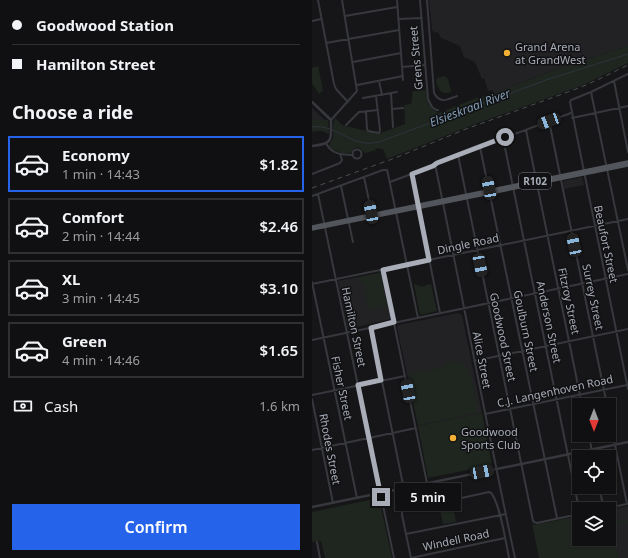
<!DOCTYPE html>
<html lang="en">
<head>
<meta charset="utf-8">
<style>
	:root { --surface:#101012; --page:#19191b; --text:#f1f3f6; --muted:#9c9d9f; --line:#303032; --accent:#2563eb }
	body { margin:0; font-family:"Noto Sans",sans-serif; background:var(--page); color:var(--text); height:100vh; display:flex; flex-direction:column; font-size:15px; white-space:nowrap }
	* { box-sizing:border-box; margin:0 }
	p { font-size:13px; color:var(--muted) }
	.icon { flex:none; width:22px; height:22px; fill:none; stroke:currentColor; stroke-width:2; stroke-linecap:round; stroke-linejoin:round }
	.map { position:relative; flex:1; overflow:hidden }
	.details { display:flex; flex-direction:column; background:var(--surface); width:312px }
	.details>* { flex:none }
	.banner { display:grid; align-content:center; height:88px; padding:0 12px; background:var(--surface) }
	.needle { width:26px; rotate:180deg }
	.fabs { position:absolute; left:260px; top:398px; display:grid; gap:8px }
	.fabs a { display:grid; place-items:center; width:44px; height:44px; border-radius:0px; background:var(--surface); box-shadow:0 1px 3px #0004,0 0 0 1px var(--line); font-size:20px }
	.end { position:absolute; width:18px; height:18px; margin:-9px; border:5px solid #a8adb8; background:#111; box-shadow:0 0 0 2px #111 }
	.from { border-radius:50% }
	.bubble { position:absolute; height:28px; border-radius:0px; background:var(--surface); box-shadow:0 1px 3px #0004,0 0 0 1px var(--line); font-size:13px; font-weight:600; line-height:28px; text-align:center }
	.car { position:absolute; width:12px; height:24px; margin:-12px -6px; border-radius:5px; box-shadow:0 0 3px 1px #0007; background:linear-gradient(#222 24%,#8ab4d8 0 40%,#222 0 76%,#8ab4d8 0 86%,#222 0) }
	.banner b { display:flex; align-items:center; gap:14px; height:38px; font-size:15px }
	.banner b+b { border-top:1px solid var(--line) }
	.banner i { width:10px; height:10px; background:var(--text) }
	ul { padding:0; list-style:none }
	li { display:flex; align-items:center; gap:12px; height:56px; margin:0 8px 6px; padding:0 4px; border:2px solid var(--line); border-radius:0px }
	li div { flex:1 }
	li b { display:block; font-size:15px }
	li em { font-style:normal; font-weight:600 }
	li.selected { border-color:var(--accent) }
	li>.icon { width:36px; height:36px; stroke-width:1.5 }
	h2 { padding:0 12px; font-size:18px; line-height:48px }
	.pay { display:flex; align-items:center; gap:10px; height:44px; padding:0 12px; font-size:15px }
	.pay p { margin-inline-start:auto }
	.action { display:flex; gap:8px; margin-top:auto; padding:8px 12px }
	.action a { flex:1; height:46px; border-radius:0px; background:var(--accent); color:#fff; font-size:16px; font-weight:600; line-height:46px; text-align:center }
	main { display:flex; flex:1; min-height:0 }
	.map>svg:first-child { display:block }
</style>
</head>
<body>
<main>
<section class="details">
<div class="banner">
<b><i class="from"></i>Goodwood Station</b>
<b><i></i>Hamilton Street</b>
</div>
<h2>Choose a ride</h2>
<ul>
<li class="selected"><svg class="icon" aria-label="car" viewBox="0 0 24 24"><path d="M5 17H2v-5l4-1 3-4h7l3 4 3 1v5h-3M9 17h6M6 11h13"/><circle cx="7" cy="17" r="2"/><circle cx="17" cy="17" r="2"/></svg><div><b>Economy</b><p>1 min · 14:43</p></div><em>$1.82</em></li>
<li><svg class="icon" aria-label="car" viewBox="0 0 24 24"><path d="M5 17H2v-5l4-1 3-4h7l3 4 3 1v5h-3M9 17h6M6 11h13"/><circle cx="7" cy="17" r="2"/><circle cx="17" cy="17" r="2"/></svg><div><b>Comfort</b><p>2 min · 14:44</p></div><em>$2.46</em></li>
<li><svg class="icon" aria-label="car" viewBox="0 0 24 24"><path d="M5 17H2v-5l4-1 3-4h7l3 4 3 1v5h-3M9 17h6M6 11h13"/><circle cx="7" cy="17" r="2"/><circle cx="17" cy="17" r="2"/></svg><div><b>XL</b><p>3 min · 14:45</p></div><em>$3.10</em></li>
<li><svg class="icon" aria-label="car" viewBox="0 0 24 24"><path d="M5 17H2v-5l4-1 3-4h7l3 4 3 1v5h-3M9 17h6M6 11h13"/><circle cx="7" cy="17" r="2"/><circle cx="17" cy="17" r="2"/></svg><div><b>Green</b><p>4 min · 14:46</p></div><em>$1.65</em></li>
</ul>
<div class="pay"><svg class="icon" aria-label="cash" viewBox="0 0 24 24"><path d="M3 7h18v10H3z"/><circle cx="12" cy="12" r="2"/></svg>Cash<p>1.6 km</p></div>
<div class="action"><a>Confirm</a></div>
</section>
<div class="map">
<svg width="316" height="558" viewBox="0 0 316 558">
	<rect width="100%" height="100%" fill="#161618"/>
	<path fill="#222225" d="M117,0h199v46l-66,21 -68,26 -2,-3 -4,1 -4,-13 -2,1 -7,-17 -11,-5 -4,-11 -19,-8 -3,-6 -3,1 -3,-3z
		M0,108l13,12h-13z
		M270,177l2,8 -20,4 -1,-8z
		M70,272l9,47 -43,10 -10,-48z
		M146,313l4,2 20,98 -64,13 -21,-99 1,-2z
		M316,506v52h-34l15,-19v-29z"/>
	<path fill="#1e261f" d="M316,46v17l-47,23 -103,37 -91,36 -4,-10 -8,-1 1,2 -11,3c-8,-6 -6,-9 -15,0 -8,2 -14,-2 -20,-6l-1,-1c1,-4 4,-7 4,-10 1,-6 -1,-12 2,-18l7,7 36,9 27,-10 -1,-19 7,-1 2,-13 13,-1c1,10 2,19 13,23l35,-14 20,-6 68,-26z
		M6,66l5,24 -4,4 -7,-11v-15z
		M133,76l3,3 3,11v2c-5,2 -7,1 -11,-1l-4,-9 1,-4z
		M4,119l12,1 1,13 -1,1c-4,-4 -11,-3 -16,-2v-12z
		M68,273l7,33 -19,4 -2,-7h1l-1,-5 1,-1 -2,-10 -8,-9z
		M102,284h1c4,2 5,3 10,2l1,-1 5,-1 6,27 -17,4z
		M140,361c9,-1 14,4 18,11l8,40 -60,13 -10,-51 33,-6z
		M170,413l10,52 -64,13 -10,-52z
		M67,498l13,60h-67l-4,-17 -9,1v-30z
		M140,502l4,20 -13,2 -4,-19z
		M302,509l3,12 11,-2v4l-10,2 -1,-2 -5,1 6,30v4h-79l-7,-34 2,1 45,-9v23h30v-29z"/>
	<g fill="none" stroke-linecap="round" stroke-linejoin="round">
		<path stroke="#2c353c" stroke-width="1" d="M0,127c18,-3 32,11 48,15 6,2 13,1 19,0l167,-62 82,-26"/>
		<path stroke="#37383d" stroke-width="2" d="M6,0l16,84 2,5 12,13
			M85,0l6,80
			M108,0l8,99 4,8 4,3h2
			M115,0l7,93c6,11 13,7 23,3
			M33,16l52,-9
			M86,19l23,-1
			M0,21l9,-2
			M14,43l73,-13
			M41,62l48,-9
			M90,67l23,-2
			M316,74l-37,18 -20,8 -1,2 58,287
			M67,81l3,14
			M302,81l14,71
			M45,85l46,-9
			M279,92l37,178
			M79,93l2,34
			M51,98l34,-6
			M80,109l11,-1
			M54,111l1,18 1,2 11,2 1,-3 -4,-34
			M260,118l56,-12
			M19,120l26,-29 -15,-91
			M237,121l58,284
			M34,125l13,-13 19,-2
			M214,130l56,275
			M191,138l76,371
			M14,143c5,11 16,12 27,12
			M168,147l77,371
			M40.5 154a4.5 4.5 0 1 1 9 0a4.5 4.5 0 1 1-9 0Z
			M146,155l75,366 1,1 3,1 42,-9
			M123,164c27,131 52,263 80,394
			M0,174l28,-11 2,-3 -2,-6
			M100,174l28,139
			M52,177l8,38
			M78,182l43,-16 4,-3 134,-50
			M29,186l12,56
			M6,194l76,364
			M0,196l71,-26h4l1,4 30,144
			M71,270l44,213
			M0,282l45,216
			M0,284l316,-65
			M59,327l37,182
			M0,340l316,-66
			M162,361l154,-32
			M0,395l93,-19
			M0,399l21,104
			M173,414l142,-29
			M297,415l18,89
			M277,435l4,22
			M0,450l104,-22
			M287,487l5,22
			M291,509l24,-5
			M94,534l100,-20
			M5,542l3,16
			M99,558l-9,-43v-4l87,-19 2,1c9,10 15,50 18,65
			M99,558l94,-20"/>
		<path stroke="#37383d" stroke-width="2.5" d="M0,102l19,18c0,19 3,24 -19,26
			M0,507l316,-65"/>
		<path stroke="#53555c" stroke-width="3.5" d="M0,227l316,-65
			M0,229l316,-64"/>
		<path stroke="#4a4c52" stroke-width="1" stroke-dasharray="5 4" stroke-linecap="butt" d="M0,188l83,-30 71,-29 113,-41 18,-8 31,-15"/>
	</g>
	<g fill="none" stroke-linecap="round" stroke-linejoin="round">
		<path stroke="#a8adb8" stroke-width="5" d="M69,497l-23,-112 23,-5 -10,-52 23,-6 -11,-52 46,-10 -17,-86 21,-8 4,-3 68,-26"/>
	</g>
	<g fill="#f2b134" stroke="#111113" stroke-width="1.5">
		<circle cx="195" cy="53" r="4"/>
		<circle cx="141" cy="438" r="4"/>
	</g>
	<g text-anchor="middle" stroke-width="3" stroke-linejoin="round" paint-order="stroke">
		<rect fill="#111113" stroke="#7b7e86" stroke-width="1" x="207" y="173" width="32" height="16" rx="3"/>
		<g font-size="10" font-weight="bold" fill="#a8adb8">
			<text x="223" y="185">R102</text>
		</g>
		<g font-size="11" fill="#a8adb8" stroke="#111113" text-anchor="start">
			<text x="203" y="51">Grand Arena<tspan x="203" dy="13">at GrandWest</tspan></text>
			<text x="149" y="436">Goodwood<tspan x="149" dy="13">Sports Club</tspan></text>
		</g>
		<g font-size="11" fill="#a8adb8" stroke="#111113">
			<text transform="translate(104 58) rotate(-95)" y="4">Grens Street</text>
			<text transform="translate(156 244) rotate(-12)" y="4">Dingle Road</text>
			<text transform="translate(294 244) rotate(78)" y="4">Beaufort Street</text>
			<text transform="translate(281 297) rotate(78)" y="4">Surrey Street</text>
			<text transform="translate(257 301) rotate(78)" y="4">Fitzroy Street</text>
			<text transform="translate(237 322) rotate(78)" y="4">Anderson Street</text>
			<text transform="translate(42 327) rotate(78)" y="4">Hamilton Street</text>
			<text transform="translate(214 331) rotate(78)" y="4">Goulburn Street</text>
			<text transform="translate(191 337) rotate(78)" y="4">Goodwood Street</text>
			<text transform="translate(170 360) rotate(79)" y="4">Alice Street</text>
			<text transform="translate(30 388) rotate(78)" y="4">Fisher Street</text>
			<text transform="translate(243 391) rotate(-12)" y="4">C.J. Langenhoven Road</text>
			<text transform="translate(18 449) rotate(79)" y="4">Rhodes Street</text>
			<text transform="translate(144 540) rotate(-12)" y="4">Windell Road</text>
		</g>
		<g font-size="12" font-style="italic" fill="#7f9bb3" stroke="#111113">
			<text transform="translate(158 108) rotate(-21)" y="4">Elsieskraal River</text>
		</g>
	</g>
</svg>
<div class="fabs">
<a><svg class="needle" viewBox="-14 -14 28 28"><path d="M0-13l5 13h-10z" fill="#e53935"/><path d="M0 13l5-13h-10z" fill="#9c9d9f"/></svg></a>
<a><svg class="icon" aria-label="locate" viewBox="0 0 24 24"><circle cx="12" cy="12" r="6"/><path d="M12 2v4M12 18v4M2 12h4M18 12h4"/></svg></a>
<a><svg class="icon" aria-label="layers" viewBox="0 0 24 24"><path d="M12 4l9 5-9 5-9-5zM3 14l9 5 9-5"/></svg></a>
</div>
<i class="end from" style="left:193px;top:137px"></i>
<i class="end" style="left:69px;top:497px"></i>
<div class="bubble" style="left:83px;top:483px;width:66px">5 min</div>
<i class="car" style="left:237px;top:121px;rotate:249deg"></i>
<i class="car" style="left:177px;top:188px;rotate:349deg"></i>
<i class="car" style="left:59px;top:212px;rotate:349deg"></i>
<i class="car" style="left:262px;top:245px;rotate:348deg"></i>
<i class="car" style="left:168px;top:265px;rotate:169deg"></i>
<i class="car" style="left:96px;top:391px;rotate:349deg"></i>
<i class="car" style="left:170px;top:472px;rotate:79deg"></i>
</div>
</main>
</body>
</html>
